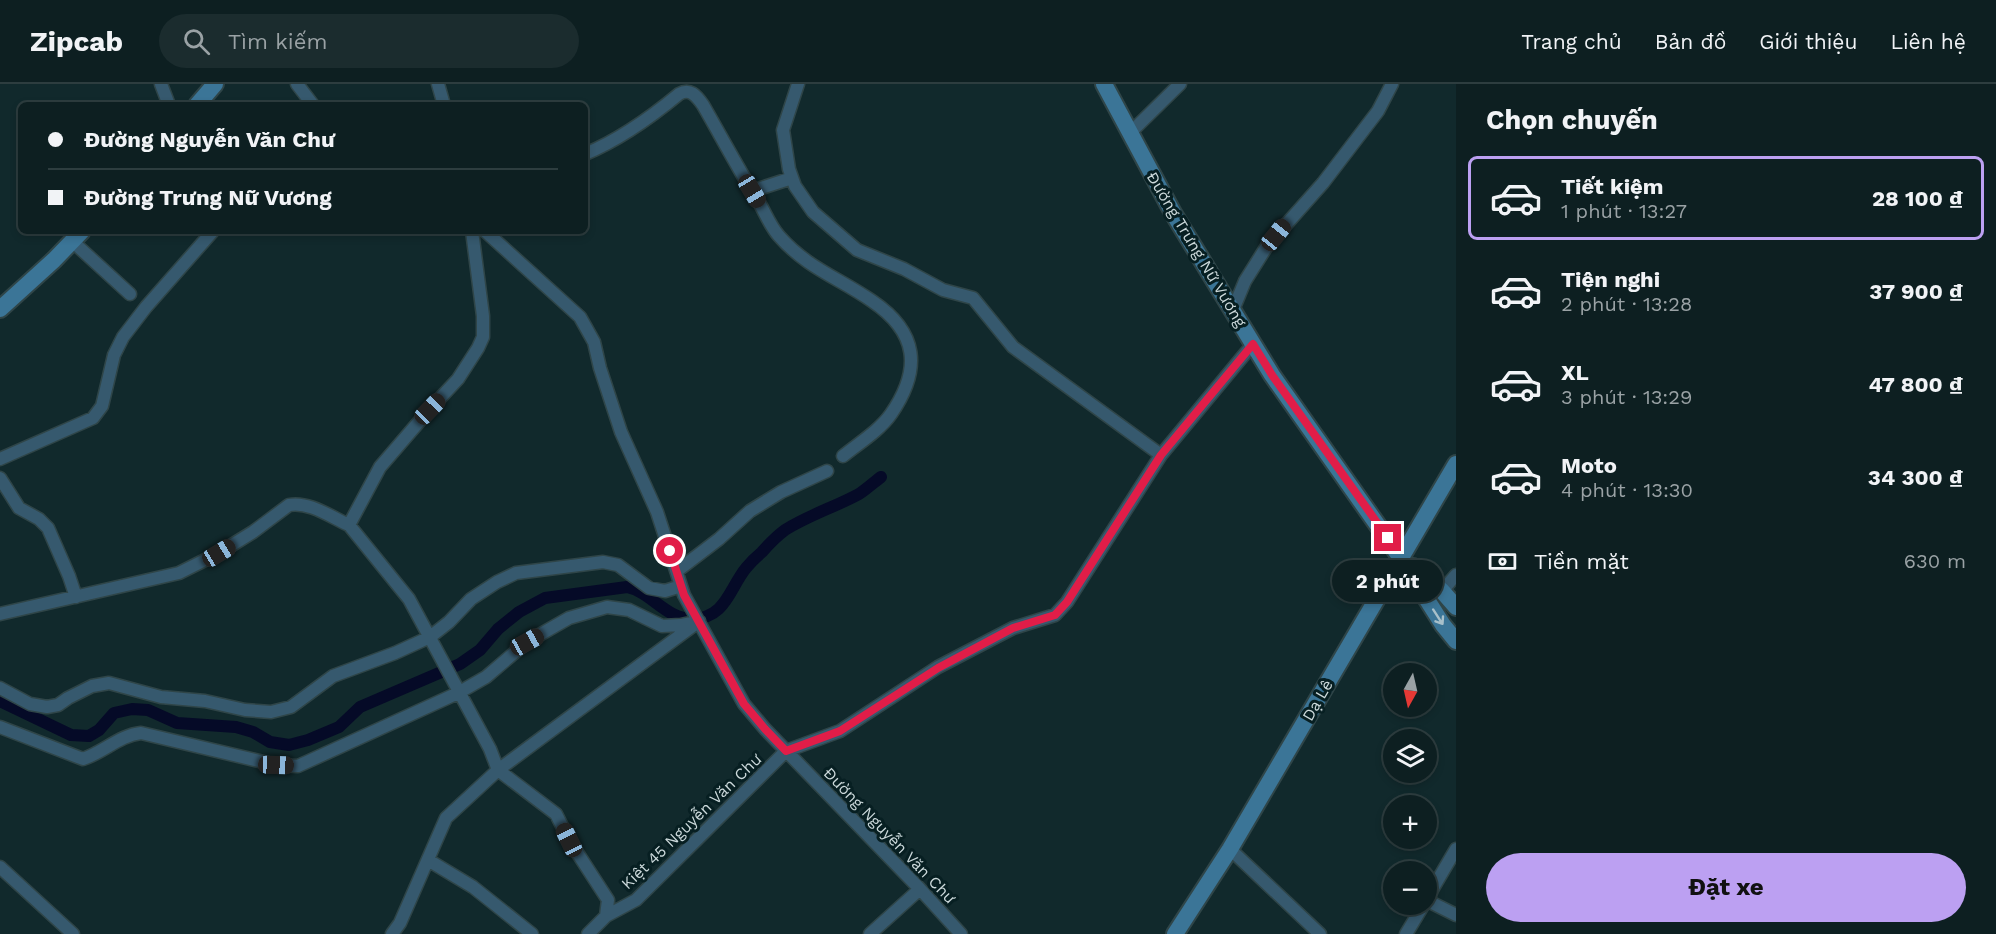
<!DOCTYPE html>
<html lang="vi">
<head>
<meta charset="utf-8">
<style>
	:root { --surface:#0d1f21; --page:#1b2c2e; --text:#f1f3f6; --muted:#9aa2a5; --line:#2d3d3f; --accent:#bca0f2 }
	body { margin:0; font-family:"Work Sans",sans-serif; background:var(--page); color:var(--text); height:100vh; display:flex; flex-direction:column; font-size:22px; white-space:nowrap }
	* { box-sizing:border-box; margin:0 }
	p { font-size:20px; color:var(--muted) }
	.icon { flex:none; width:33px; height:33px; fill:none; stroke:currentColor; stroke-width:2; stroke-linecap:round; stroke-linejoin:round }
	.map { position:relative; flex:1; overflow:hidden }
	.panel { display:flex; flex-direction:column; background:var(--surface); width:540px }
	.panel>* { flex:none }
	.banner { position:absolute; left:18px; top:18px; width:570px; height:132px; border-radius:9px; box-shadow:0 3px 9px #0003,0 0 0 2px var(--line); display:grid; align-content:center; height:132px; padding:0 30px; background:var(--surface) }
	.needle { width:39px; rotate:188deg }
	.buttons { position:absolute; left:1383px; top:579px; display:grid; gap:12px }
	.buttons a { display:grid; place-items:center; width:54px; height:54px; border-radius:50%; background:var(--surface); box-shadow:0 3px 9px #0003,0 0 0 2px var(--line); font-size:30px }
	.end { position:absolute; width:27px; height:27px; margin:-14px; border:8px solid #e11d48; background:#fff; box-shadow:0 0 0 3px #fff }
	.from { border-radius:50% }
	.bubble { position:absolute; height:42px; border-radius:21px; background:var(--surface); box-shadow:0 3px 9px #0003,0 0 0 2px var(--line); font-size:20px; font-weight:700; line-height:42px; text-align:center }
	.car { position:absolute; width:18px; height:36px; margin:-18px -9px; border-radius:8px; box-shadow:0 0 4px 2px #0007; background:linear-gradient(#222 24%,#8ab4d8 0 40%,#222 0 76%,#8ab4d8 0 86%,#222 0) }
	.banner b { display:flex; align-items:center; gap:21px; height:57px; font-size:22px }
	.banner b+b { border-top:2px solid var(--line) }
	.banner i { width:15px; height:15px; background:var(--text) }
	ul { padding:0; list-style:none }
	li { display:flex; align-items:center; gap:18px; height:84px; margin:0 12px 9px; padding:0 18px; border:3px solid transparent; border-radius:9px }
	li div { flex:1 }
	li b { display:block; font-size:22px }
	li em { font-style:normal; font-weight:700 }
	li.selected { border-color:var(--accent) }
	li>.icon { width:54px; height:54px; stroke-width:1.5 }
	h2 { padding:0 30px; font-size:27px; line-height:72px }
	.pay { display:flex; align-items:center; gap:15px; height:66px; padding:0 30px; font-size:22px }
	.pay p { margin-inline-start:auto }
	.button { display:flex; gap:12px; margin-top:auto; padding:12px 30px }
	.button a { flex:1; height:69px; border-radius:36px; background:var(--accent); color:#111; font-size:24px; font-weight:700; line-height:69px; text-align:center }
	header { display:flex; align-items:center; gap:36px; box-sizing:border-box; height:84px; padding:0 30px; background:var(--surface); border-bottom:2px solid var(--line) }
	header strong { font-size:28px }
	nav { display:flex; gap:33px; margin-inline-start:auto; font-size:21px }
	.search { width:420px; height:54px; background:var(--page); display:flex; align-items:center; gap:15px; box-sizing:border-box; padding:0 21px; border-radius:33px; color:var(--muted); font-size:22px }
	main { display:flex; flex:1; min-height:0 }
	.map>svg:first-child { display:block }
</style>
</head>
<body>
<header>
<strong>Zipcab</strong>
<div class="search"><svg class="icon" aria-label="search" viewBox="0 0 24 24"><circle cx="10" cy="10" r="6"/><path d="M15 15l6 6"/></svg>Tìm kiếm</div>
<nav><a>Trang chủ</a><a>Bản đồ</a><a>Giới thiệu</a><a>Liên hệ</a></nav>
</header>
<main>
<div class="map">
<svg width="1456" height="850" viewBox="0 0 1456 850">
	<rect width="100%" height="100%" fill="#11292c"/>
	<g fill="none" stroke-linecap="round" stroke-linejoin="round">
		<path stroke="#050a27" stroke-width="12" d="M0,617l71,34 18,1 10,-6 15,-17 18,-4 16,1 29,13 59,4 17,5 17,10 19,3 19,-5 31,-13 21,-20 100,-43 20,-14 18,-21 21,-17 26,-14 82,-11c24,5 39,32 65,32 34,-1 37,-30 54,-51 4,-5 10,-11 16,-16 7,-8 15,-16 23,-22 24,-15 50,-23 74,-36 8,-5 15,-12 22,-17"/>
		<g stroke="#2f4548" stroke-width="15">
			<path id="street" d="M161,0l8,21
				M297,0l16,21
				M438,0l6,21
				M798,0l-15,46 6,39 6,17 18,26 44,38 47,19 39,21 30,8 40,49 148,108
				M1130,49l50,-49
				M585,70c34,-14 65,-36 94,-60 11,-6 17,1 24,11 19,33 37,67 57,99 6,11 11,23 19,32 28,32 60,42 93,65 46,31 50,68 19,113 -12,17 -32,29 -48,42
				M752,107l40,-13
				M472,147l11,85v21l-5,11 -20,31 -28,30 -50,58 -31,58 60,74 81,150 8,21 58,44 13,26 39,60 -2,16
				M485,147l95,86 14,25 6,26 21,64 36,80 27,83 60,109 21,25 155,160 41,45
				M72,157l58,53
				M1233,226l12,-29 22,-35 56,-63 55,-72 14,-27
				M0,375l93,-41 9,-12 12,-51 9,-18 23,-30 67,-76
				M0,394l19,30 20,11 9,9 21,48 7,21
				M677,487l42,-32 31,-28 31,-19 46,-21
				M1442,507l14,-16
				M0,530l179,-41 40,-20 34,-21 36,-27c20,-4 42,12 60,20
				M0,604l30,16 17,3 11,-2 10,-7 24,-12 17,-3 52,14 44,4 40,9 26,2 20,-5 42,-31 62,-23 35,-16 19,-15 22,-23 26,-17 19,-9 87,-11 15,3 31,23 16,3 16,-5
				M0,643l83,32c21,-7 37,-24 58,-26l135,32 22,1 160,-73 28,-16 41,-35 42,-24 38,-11 22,3 33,16 19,-1 18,-4
				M1230,765l90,85
				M428,776l45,27 59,47
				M0,783l73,67
				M1426,816l30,-51
				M1426,816l30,15
				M392,850l8,-11 46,-105 52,-48 196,-145
				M588,850l18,-18 30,-16 150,-149 54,-20 98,-64 75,-39 42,-13 12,-13 94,-147 92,-111
				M870,850l50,-45
				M1406,850l18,-30"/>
		</g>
		<g stroke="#2f4548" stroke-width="20">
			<path id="secondary" d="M1104,0l69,129 99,162 128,182 43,68 13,16
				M197,21l18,-21
				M0,225l54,-49 28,-29
				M1413,483l29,24 14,16
				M1175,850l55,-85 226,-385"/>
		</g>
		<use href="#street" stroke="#36596e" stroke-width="12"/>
		<use href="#secondary" stroke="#3b7597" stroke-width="16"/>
	</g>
	<defs><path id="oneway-shaft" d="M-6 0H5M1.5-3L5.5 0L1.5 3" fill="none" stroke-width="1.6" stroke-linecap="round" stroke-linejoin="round" transform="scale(1.5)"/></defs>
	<use stroke="#a8c0ca" href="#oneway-shaft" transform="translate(1438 533) rotate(57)"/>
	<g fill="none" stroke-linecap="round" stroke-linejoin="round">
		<path stroke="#e11d48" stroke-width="8" d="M670,467l14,44 60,109 21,25 21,22 54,-20 98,-63 75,-40 42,-13 12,-13 94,-147 92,-111 19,31 116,163"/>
	</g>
	<g text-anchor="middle" stroke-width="6" stroke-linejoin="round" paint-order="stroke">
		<g font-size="16" fill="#ccd9db" stroke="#071f22">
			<text transform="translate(1197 165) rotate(59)" y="6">Đường Trưng Nữ Vương</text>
			<text transform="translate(1317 616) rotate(-60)" y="6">Dạ Lê</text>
			<text transform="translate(691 737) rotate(-44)" y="6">Kiệt 45 Nguyễn Văn Chư</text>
			<text transform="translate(890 751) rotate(46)" y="6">Đường Nguyễn Văn Chư</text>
		</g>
	</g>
</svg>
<div class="buttons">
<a><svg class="needle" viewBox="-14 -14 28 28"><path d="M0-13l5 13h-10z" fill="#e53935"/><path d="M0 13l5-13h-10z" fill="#9aa2a5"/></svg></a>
<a><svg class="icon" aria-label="layers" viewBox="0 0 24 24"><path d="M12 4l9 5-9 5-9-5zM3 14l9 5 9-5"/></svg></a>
<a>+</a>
<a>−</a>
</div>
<i class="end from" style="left:670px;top:467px"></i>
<i class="end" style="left:1388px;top:454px"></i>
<div class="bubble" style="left:1332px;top:476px;width:111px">2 phút</div>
<i class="car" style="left:752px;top:107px;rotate:149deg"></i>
<i class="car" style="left:1276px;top:151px;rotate:39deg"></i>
<i class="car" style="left:430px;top:325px;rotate:44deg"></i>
<i class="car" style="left:219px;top:469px;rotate:59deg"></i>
<i class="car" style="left:527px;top:558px;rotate:61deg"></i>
<i class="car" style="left:276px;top:681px;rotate:92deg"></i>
<i class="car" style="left:569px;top:756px;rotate:334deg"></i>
<div class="banner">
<b><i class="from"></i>Đường Nguyễn Văn Chư</b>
<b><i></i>Đường Trưng Nữ Vương</b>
</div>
</div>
<section class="panel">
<h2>Chọn chuyến</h2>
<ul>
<li class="selected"><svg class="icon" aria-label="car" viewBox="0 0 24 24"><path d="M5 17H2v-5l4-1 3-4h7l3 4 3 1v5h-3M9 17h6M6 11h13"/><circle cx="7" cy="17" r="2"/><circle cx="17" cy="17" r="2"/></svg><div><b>Tiết kiệm</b><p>1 phút · 13:27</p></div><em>28 100 ₫</em></li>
<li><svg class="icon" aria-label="car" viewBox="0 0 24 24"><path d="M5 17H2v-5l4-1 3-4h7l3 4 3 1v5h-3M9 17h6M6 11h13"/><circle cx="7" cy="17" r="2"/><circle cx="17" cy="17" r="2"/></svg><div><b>Tiện nghi</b><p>2 phút · 13:28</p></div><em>37 900 ₫</em></li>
<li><svg class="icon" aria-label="car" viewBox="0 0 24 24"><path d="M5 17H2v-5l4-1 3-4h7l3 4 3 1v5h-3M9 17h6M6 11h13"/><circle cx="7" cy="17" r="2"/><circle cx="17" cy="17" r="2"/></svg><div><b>XL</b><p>3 phút · 13:29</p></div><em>47 800 ₫</em></li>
<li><svg class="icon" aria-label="car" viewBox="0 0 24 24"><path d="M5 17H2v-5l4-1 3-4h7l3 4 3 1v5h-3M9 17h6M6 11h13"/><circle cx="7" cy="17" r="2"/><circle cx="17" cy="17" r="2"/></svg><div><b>Moto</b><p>4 phút · 13:30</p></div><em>34 300 ₫</em></li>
</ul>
<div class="pay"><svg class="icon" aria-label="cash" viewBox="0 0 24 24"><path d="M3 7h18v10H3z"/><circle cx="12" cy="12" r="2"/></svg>Tiền mặt<p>630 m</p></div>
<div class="button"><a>Đặt xe</a></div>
</section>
</main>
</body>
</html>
